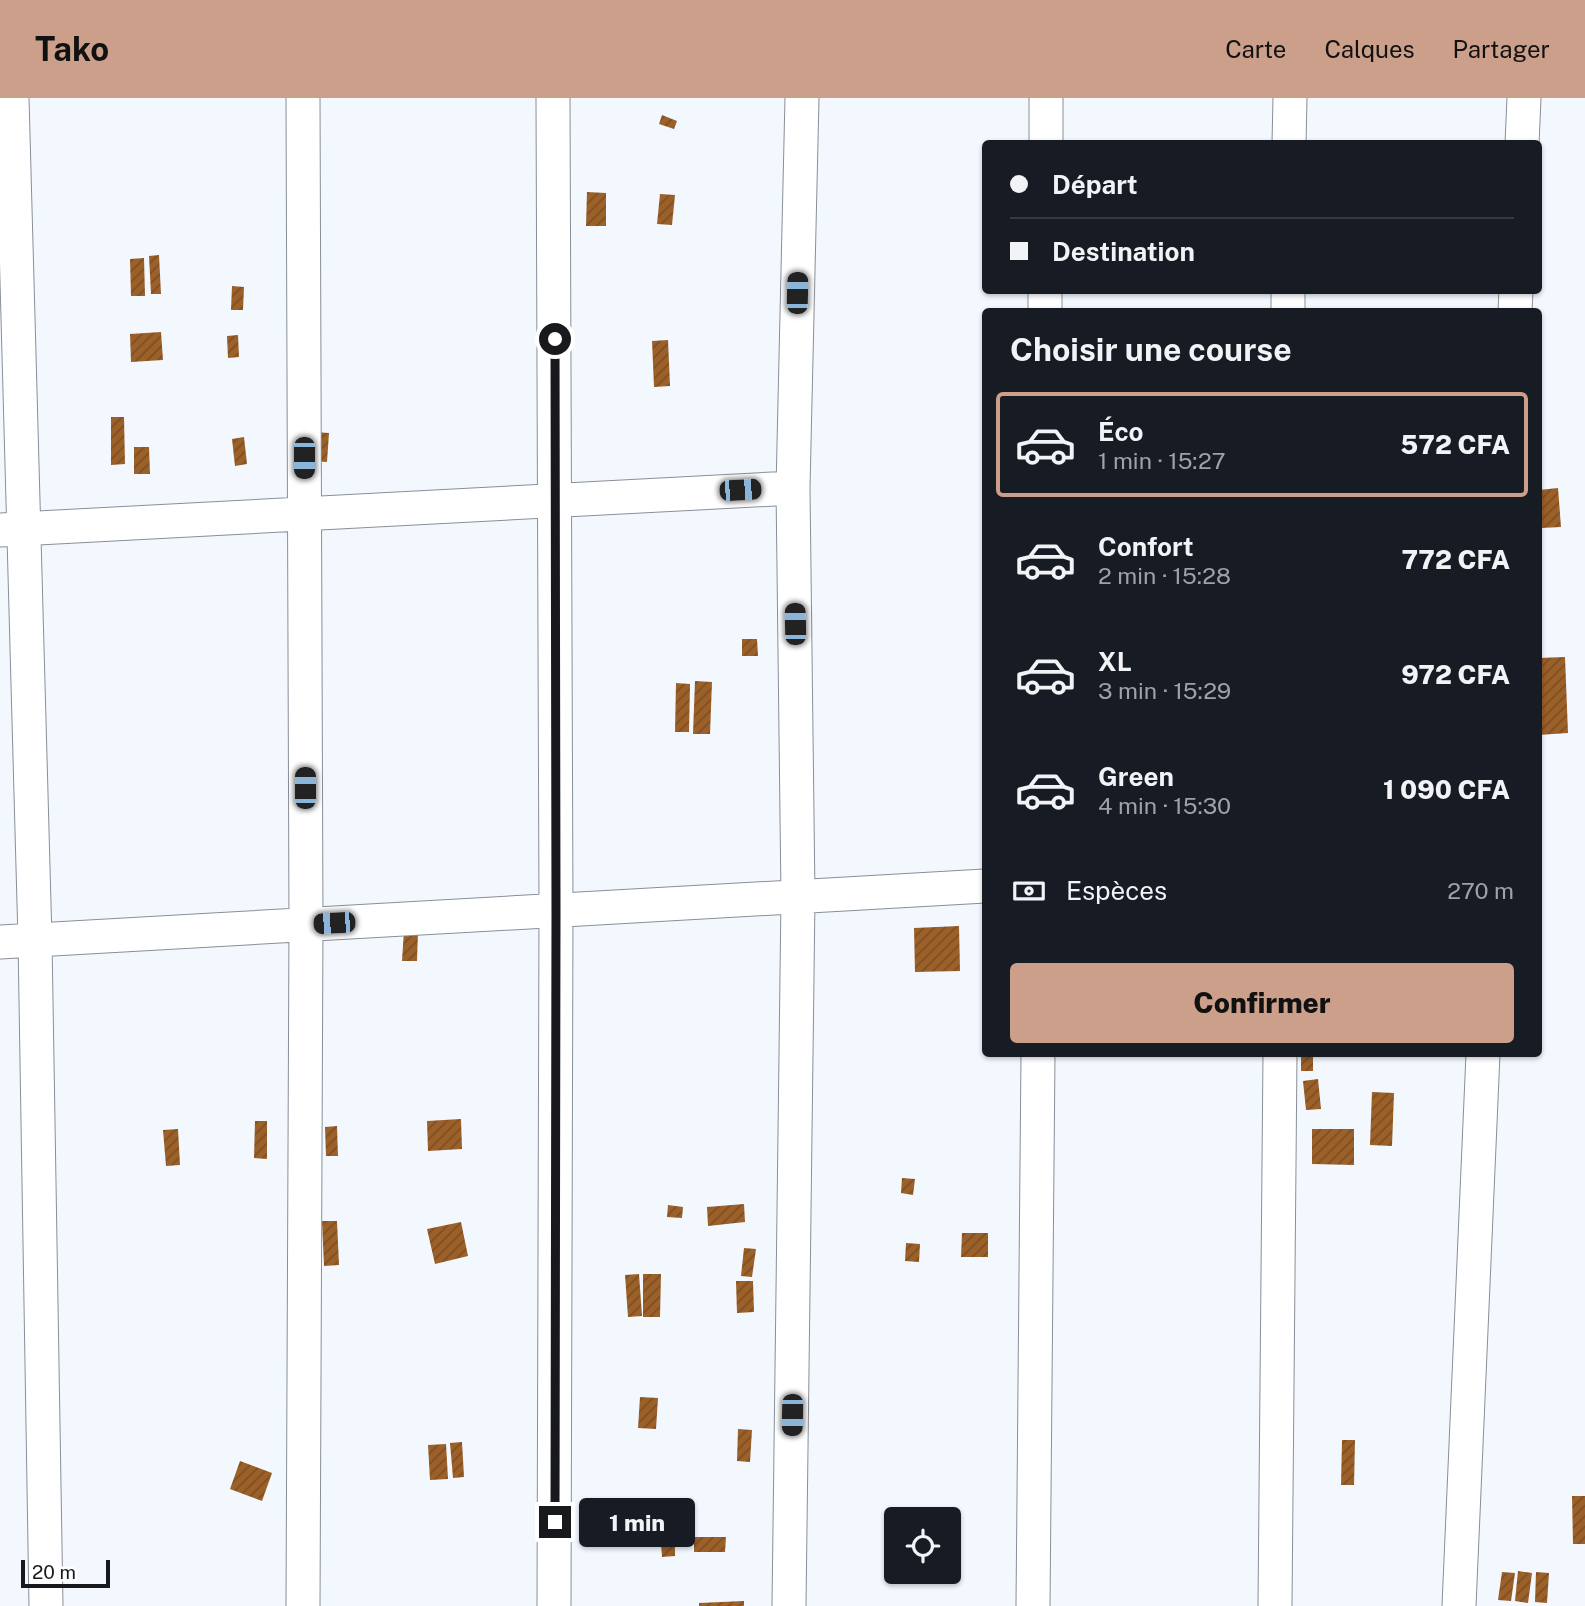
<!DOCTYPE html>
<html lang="fr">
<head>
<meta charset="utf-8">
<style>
	:root { --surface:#171b24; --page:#20242c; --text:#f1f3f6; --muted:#9ea1a6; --line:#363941; --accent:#cb9f8a }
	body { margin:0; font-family:"Public Sans",sans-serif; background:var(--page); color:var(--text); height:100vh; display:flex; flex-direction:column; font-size:26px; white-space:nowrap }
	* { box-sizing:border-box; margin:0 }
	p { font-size:23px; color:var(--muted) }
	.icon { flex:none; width:38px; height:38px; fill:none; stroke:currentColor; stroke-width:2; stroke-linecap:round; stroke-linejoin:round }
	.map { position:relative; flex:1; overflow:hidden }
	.side { position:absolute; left:982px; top:210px; width:560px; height:749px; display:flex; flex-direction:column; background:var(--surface); border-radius:7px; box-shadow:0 2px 5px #0004 }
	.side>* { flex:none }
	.banner { position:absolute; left:982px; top:42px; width:560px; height:154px; border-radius:7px; box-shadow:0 2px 5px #0004; display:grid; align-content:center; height:154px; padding:0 28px; background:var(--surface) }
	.tools { position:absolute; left:884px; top:1409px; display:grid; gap:14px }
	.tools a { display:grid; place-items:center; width:77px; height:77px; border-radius:7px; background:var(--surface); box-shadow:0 2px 5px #0004; font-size:35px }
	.scale { position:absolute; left:21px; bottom:18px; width:89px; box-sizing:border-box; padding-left:7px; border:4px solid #17191d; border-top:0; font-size:19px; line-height:24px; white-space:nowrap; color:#17191d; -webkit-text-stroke:5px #fff; paint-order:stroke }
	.end { position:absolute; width:32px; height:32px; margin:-16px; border:9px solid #17191d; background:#fff; box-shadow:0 0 0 4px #fff }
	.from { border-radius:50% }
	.bubble { position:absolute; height:49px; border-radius:7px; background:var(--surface); box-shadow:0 2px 5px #0004; font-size:23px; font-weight:800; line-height:49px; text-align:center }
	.car { position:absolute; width:21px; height:42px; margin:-21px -10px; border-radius:9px; box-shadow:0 0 5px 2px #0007; background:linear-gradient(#222 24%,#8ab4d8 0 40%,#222 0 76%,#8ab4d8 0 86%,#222 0) }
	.banner b { display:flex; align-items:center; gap:24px; height:66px; font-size:26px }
	.banner b+b { border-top:2px solid var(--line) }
	.banner i { width:18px; height:18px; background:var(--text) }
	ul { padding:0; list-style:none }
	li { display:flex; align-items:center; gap:21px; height:105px; margin:0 14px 10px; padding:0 14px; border:4px solid transparent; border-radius:7px }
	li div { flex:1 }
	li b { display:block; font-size:26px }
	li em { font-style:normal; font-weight:800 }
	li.on { border-color:var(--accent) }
	li>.icon { width:63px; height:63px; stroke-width:1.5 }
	h2 { padding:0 28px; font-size:32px; line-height:84px }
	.pay { display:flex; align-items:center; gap:18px; height:77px; padding:0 28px; font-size:26px }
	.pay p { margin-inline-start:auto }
	.button { display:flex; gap:14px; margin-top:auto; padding:14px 28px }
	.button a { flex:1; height:80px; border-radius:7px; background:var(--accent); color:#111; font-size:28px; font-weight:800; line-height:80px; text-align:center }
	header { display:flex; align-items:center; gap:42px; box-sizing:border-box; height:98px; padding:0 35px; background:var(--accent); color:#111 }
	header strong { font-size:33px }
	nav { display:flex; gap:38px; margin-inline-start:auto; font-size:24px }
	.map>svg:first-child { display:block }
</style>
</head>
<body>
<header>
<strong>Tako</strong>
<nav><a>Carte</a><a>Calques</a><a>Partager</a></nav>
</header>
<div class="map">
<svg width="1585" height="1508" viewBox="0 0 1585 1508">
	<defs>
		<pattern id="building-hatch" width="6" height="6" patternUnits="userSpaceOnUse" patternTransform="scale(1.75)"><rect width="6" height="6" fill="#9c6029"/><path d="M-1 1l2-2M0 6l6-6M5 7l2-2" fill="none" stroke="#7e4e23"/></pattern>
	</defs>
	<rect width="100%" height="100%" fill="#f3f8fe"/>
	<path fill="url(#building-hatch)" d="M662,17l15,6 -3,8 -15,-5z
		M587,94l19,1v33h-20z
		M660,96l15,1 -3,30 -15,-1z
		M159,157l2,39h-10l-2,-38z
		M144,160l1,38h-14l-1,-37z
		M232,188l12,1 -1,23h-12z
		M161,234l2,28 -32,2 -1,-28z
		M238,237l1,22 -11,1 -1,-22z
		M668,242l2,46 -16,1 -2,-46z
		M111,319h13l1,47 -14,1z
		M314,334l15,1 -2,29 -15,-1z
		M244,339l3,27 -12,2 -3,-27z
		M134,349h15l1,27h-16z
		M1558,390l3,39 -20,1 -2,-38z
		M742,541h15l1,17h-16z
		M1565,559l3,76 -30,2v-77z
		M695,583l17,1 -2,52h-17z
		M676,585l14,1 -1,48h-14z
		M959,828l1,45 -45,1 -1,-44z
		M404,832l14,1 -1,30h-15z
		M1301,957h12v16h-12z
		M1318,981l3,30 -15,1 -3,-29z
		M1372,994l22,1 -2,53 -22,-1z
		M461,1021l1,30 -34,2 -1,-30z
		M255,1023h12v38l-13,-1z
		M337,1028l1,30h-12l-1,-29z
		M178,1031l2,36 -14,1 -3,-36z
		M1312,1031h42v36l-42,-1z
		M902,1080l13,1 -2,16 -12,-2z
		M744,1106l1,18 -37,4 -1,-19z
		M668,1107l15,2 -1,11 -15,-1z
		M322,1123h15l2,44 -15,1z
		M461,1124l7,34 -33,8 -8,-35z
		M962,1135h26v24h-27z
		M906,1145l14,1 -1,18 -14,-1z
		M744,1150l12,1 -4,28 -11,-1z
		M639,1176l3,42 -14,1 -3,-42z
		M643,1176h18l-1,43h-17z
		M736,1183h17l1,31 -17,1z
		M640,1299l18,1 -2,31 -18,-1z
		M738,1331l14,1 -2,32 -13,-1z
		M1342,1342h13l-1,45h-13z
		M462,1344l2,35 -11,1 -3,-35z
		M446,1346l2,35 -18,1 -2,-35z
		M240,1363l32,12 -10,28 -32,-12z
		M1572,1398h13v48h-12z
		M694,1439h32l-1,15h-31z
		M675,1444v14l-13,1 -1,-14z
		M1518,1473l14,2 -4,30 -13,-2z
		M1502,1474l13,1 -4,28 -13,-1z
		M1536,1474l13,1 -2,30 -12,-1z
		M744,1503v5h-45v-3z"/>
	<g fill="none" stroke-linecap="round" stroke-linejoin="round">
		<g stroke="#888f98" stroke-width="35">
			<path id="street" d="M12,0l23,842 11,666
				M303,0l3,826 -3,682
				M553,0l3,812 -2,696
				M1046,46v-46
				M1289,46l1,-46
				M1522,46l2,-46
				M1045,214v-22
				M1288,214v-22
				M1515,214l1,-22
				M0,432l793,-42
				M0,844l985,-56
				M789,1508l9,-709 -5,-409 9,-390
				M1033,1508l5,-552
				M1275,1508l5,-552
				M1459,1508l24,-552"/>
		</g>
		<use href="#street" stroke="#fff" stroke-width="33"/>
	</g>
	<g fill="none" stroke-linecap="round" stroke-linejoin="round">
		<path stroke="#17191d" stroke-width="9" d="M555,1424l1,-612 -1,-571"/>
	</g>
</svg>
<div class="tools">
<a><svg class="icon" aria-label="locate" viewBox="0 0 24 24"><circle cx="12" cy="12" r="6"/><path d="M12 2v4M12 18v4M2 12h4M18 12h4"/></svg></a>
</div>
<div class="scale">20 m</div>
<i class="end from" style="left:555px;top:241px"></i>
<i class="end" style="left:555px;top:1424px"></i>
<div class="bubble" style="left:579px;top:1400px;width:116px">1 min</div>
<i class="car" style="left:797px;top:195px;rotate:1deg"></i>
<i class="car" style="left:304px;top:360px;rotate:180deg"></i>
<i class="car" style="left:740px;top:392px;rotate:87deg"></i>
<i class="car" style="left:795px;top:526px;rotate:359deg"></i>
<i class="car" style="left:305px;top:690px;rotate:0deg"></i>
<i class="car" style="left:334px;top:825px;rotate:267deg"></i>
<i class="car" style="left:792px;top:1317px;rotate:181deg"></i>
<div class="banner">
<b><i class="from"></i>Départ</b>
<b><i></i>Destination</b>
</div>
<section class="side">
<h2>Choisir une course</h2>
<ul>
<li class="on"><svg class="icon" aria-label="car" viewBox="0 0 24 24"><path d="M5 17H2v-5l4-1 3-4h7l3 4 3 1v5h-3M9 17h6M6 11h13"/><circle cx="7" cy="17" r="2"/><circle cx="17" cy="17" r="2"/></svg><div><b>Éco</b><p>1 min · 15:27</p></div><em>572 CFA</em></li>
<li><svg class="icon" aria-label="car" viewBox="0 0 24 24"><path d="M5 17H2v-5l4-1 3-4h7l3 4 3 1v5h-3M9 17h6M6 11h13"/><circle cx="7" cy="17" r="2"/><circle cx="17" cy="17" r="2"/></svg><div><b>Confort</b><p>2 min · 15:28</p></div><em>772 CFA</em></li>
<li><svg class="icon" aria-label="car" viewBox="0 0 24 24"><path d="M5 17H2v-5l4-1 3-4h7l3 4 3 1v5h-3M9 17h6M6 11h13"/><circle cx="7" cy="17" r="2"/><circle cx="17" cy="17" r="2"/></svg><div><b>XL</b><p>3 min · 15:29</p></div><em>972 CFA</em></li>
<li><svg class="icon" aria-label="car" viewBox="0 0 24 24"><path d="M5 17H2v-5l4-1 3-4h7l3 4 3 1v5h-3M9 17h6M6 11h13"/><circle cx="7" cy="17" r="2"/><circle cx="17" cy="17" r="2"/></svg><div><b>Green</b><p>4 min · 15:30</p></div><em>1 090 CFA</em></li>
</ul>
<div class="pay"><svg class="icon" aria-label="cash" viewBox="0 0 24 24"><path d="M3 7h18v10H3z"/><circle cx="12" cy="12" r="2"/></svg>Espèces<p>270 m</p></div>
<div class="button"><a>Confirmer</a></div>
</section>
</div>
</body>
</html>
